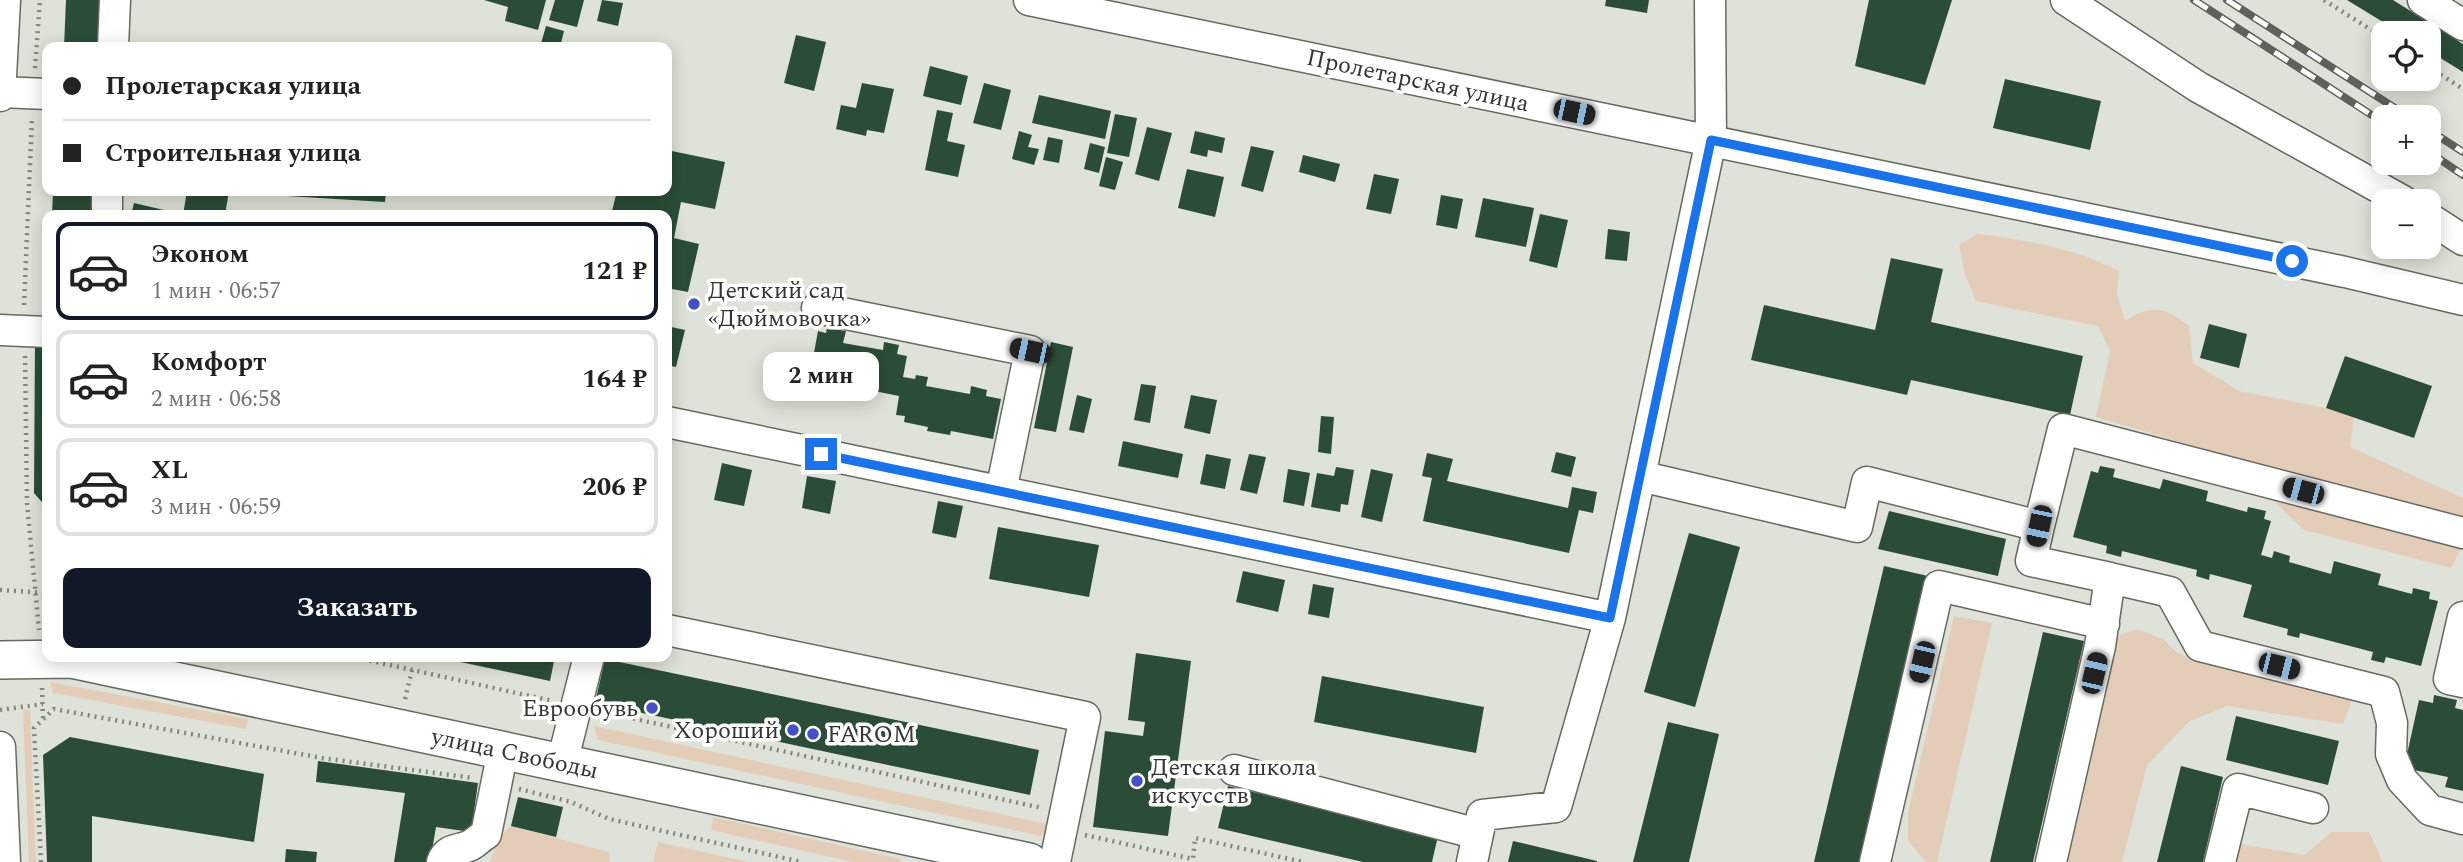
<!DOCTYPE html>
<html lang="ru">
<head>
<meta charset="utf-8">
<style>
	:root { --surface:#fff; --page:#f6f6f6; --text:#222; --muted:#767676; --line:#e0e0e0; --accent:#111827 }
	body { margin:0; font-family:Spectral,serif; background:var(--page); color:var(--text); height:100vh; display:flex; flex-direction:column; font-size:26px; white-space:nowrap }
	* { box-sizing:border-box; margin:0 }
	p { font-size:23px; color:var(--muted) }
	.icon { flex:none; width:38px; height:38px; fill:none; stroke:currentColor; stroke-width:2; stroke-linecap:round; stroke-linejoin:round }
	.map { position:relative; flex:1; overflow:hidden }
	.panel { position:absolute; left:42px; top:210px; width:630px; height:452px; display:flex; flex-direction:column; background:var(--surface); border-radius:14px; box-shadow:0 4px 18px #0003 }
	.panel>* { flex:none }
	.hud { position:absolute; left:42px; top:42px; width:630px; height:154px; border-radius:14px; box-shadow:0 4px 18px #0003; display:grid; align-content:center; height:154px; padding:0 21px; background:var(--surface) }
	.buttons { position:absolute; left:2371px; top:21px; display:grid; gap:14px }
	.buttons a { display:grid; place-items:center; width:70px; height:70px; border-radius:14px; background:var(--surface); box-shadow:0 4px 18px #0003; font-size:35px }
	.end { position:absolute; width:32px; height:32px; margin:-16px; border:9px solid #1a73e8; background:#fff; box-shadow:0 0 0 4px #fff }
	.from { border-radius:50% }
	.bubble { position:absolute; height:49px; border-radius:14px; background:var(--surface); box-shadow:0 4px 18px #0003; font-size:23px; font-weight:700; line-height:49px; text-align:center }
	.car { position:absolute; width:21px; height:42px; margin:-21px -10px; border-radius:9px; box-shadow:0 0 5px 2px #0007; background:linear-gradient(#222 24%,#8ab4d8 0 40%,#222 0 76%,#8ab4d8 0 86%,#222 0) }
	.hud b { display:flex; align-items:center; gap:24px; height:66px; font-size:26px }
	.hud b+b { border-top:2px solid var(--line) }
	.hud i { width:18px; height:18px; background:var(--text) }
	ul { padding:12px 0 0; list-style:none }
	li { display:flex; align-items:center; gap:21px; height:98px; margin:0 14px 10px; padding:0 7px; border:4px solid var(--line); border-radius:14px }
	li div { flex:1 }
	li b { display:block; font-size:26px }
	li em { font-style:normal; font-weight:700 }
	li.selected { border-color:var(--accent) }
	li>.icon { width:63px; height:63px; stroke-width:1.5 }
	.primary-button { display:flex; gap:14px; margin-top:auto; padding:14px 21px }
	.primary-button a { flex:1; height:80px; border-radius:14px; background:var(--accent); color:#fff; font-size:28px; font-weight:700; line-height:80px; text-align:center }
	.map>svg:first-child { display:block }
</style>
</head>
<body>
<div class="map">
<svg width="2463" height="862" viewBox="0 0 2463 862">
	<rect width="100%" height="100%" fill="#dee2d8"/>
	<path fill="#e4cdb8" d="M1977,234c50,6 97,14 142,37l-2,23 8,27c28,-18 39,-14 64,5l4,37 46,28 87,17 28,9 -4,30 113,51v47l-12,23 -147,-38 -33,-32 -60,-47 -115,-34 14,-66 -12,-25 -122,-25 -11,-27 -6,-29z
		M1954,616l38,7 -55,239h-11l-18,-21v-28z
		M2137,629l26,10 13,13 20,9 156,39 -9,24 -116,-18 -37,15 -43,44 -25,97h-59l51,-215 6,-12z
		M50,682l198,37 -2,10 -193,-36z
		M23,710h7l6,152h-7z
		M594,726l457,99 -10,11 -443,-96z
		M713,817l187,42 1,3h-48l-142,-32z
		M511,826l98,26 1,10h-120l8,-23z
		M2331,832h38l14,30h-164l20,-18 66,11z
		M658,842l90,20h-95z"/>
	<path fill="#2b4d37" d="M66,0h38l-3,47h-37z
		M484,0h62l-8,30 -33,-9 3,-14z
		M555,0h29l-7,27 -28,-7z
		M602,0l21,3 -5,23 -21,-5z
		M1606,0h43l-2,13 -42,-7z
		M1869,0h83l-27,85 -70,-19z
		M2347,0h46l70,44v28l-34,-21v-18h-28z
		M546,26l18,5 -4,16h-20z
		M796,35l30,7 -12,49 -30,-8z
		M930,66l38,10 -7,29 -38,-9z
		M2005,79l96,22 -11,49 -97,-22z
		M862,83l32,6 -10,44 -17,-3 -1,6 -30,-7 5,-24 15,3z
		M984,83l27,7 -10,40 -28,-7z
		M1039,95l72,16 -6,28 -73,-16z
		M937,110l16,3 -6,28 18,4 -7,32 -33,-7z
		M1115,114l22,4 -8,39 -22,-4z
		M1147,127l25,6 -13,48 -24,-7z
		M1019,131l13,4 -4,12 11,2 -5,16 -22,-6z
		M1195,131l30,7 -3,15 -14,-3 -1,7 -17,-4z
		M1048,137l15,3 -4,23 -16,-3z
		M1090,143l15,4 -6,26 -15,-4z
		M1251,146l23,5 -11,41 -22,-6z
		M667,150l58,12 -10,47 -34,-7 -7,36 25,6 -11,48 -21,-4v-73h-56l6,-24h50z
		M1303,155l37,9 -5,18 -36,-10z
		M1106,157l17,5 -8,28 -16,-4z
		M1187,169l37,8 -9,40 -37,-9z
		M1374,174l25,5 -8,35 -25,-5z
		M53,191h47l-1,24h-47z
		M187,191h42l-4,24h-42z
		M238,191h148l-1,11 -147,-9z
		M1441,195l22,4 -6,30 -21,-4z
		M1483,198l51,10 -8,39 -51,-10z
		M134,203l47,11v1h-50z
		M1540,214l28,6 -11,48 -28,-7z
		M1608,229l22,3 -3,29 -22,-2z
		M1891,258l52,11 -12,53 152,34 -13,59 -159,-35 -4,15 -156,-35 13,-55 111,25z
		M2209,324l38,10 -8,34 -39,-10z
		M667,326l18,4 -9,37 -9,-2z
		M827,328l19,3 -3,12 40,7 1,-8 15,3 -2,9 10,2 -4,21 12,2 1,-4 12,2 -2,9 44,8 1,-8 16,4 -1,6 15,3 -8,40 -42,-8 -1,4 -23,-4 1,-4 -24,-5 1,-6 -9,-1 3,-19 -35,-7 -1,4 -24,-4 1,-6 -23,-4 2,-9 -8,-1 7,-38 8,2z
		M35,342h12v166l-13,-15z
		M1051,342l22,5 -17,85 -22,-4z
		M2345,356l87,30 -18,52 -88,-30z
		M1141,384l15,2 -6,37 -16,-3z
		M1077,395l15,4 -8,34 -15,-3z
		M1191,395l26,5 -7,34 -26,-6z
		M1321,416l13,1 -3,37 -13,-2z
		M1123,441l60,13 -5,24 -60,-12z
		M1556,452l20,5 -5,20 -20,-5z
		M1427,453l26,6 -6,22 121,27 4,-21 25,5 -4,21 -14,-3 -10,43 -146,-32 9,-43 -10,-2z
		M1206,454l25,5 -6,30 -25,-5z
		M1249,454l17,3 -9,37 -17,-4z
		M722,463l30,7 -8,36 -30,-6z
		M2100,466l15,3 -2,8 47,12 3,-10 45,12 -2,10 41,11 1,-5 18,4 -2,8 7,2 -10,34 11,3 2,-7 16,5 -1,6 42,12 3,-13 47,13 -3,11 34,9 1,-6 17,4 -1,7 9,2 -17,65 -35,-9 -2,6 -13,-3 2,-8 -73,-19 -1,5 -12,-3 1,-6 -45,-12 9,-32 -42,-11 -1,6 -13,-4 1,-6 -75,-19 -1,6 -15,-4 1,-7 -34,-9 18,-66 7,2z
		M1336,467l18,3 -6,35 -7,-1 -1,8 -29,-5 6,-34 17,3z
		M1288,469l22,4 -6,33 -21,-4z
		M1371,469l22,5 -11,48 -21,-5z
		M807,476l29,5 -6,33 -28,-6z
		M938,501l25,5 -7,32 -24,-5z
		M1889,511l117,28 -8,37 -120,-27z
		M998,527l101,18 -10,52 -100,-18z
		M1689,533l51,14 -45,160 -51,-15z
		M1884,566l44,10 -68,286h-46z
		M1243,571l42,9 -7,32 -42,-10z
		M1313,584l21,4 -5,30 -21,-4z
		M2043,632l41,9 -51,221h-43z
		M1136,653l55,8 -23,175 -75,-9 12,-96 38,5 2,-14 -17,-2z
		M432,656h123l-5,25z
		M605,659l434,91 -9,45 -435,-92z
		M1322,676l162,31 -8,46 -162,-31z
		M2434,695l23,5 -2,8 8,2v81l-18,-4 3,-10 -44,-9 15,-68 14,3z
		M2236,716l103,25 -11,44 -102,-25z
		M1668,722l51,12 -30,128h-56z
		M70,737l194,37 -10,68 -162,-26v46h-45l-4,-107z
		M318,761l160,22 -7,49 -35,-5 -6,35h-36l11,-69 -89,-11z
		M2181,766l42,11 -20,85h-46z
		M1228,786l210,50 -6,26h-69l-145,-34z
		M518,797l45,10 -7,30 -45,-11z
		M1513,841l84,20v1h-89z
		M286,849l31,3 -1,10h-31z"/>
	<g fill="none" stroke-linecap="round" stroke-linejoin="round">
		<g stroke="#666a61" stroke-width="33">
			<path id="minor" d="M1029,0l1316,272 118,28
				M2066,0l132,87 205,114
				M2423,0l40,25
				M113,47l2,-47
				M0,92l47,2
				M0,96l5,-96
				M107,215v-24
				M2429,218l34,22
				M817,308l213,43 -29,140
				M0,330l47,2
				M667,422l943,196
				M1640,476l217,51 10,-45 172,44 -8,35 79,17
				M2039,526l24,-97 400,104
				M2463,617l-14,62 14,3
				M667,630l418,87 -30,145
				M0,747l5,115
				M562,763l27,-107
				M1234,770l244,64
				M442,862c5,-15 18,-11 29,-17 5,-3 10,-8 15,-11l17,-83
				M1472,862l10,-47 74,-8 54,-189 101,-478 -1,-140
				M1875,862l64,-276 165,38
				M2051,862l49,-216 10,-68 60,14 30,54 184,46 8,31 -1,31 11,26 28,30 33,9
				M2220,862l18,-73 75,19"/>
		</g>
		<g stroke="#666a61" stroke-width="40">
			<path id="major" d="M0,660l71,-1 958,203"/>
		</g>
		<path stroke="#83857f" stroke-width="4.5" stroke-dasharray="2 5" stroke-linecap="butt" d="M2324,0l60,38
			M2429,67l34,22
			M35,68l5,-68
			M24,305l8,-187
			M25,356l2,147 12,127
			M0,590l47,3
			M349,656l204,45
			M42,688l1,30
			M405,699l7,-29
			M0,710l43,-6
			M599,711l443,97
			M519,789l52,13 38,17 193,43
			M1085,835l108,24 2,-21 108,24
			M41,862l-7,-134 20,-19 268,49 151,20"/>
		<use href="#minor" stroke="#fff" stroke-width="30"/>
		<use href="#major" stroke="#fff" stroke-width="37"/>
		<g stroke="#5f615c" stroke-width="8">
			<path id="rail" d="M2194,0l190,123
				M2227,0l182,117
				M2429,130l34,22
				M2429,152l34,23"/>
		</g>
		<use href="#rail" stroke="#fff" stroke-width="5" stroke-dasharray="16" stroke-linecap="butt"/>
	</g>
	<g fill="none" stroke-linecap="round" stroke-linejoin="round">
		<path stroke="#1a73e8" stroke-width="9" d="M821,454l789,164 101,-478 581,121"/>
	</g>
	<g fill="#4550c4" stroke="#fff" stroke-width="2.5">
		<circle cx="694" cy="304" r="7"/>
		<circle cx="652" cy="708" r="7"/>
		<circle cx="793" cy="730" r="7"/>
		<circle cx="813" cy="734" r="7"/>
		<circle cx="1137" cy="781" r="7"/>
	</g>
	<g text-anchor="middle" stroke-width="7" stroke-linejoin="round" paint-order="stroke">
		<g font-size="24" fill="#353633" stroke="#fff">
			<text transform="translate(1418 80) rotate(12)" y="8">Пролетарская улица</text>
			<text transform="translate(515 753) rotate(12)" y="8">улица Свободы</text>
		</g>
		<g font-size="24" fill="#353633" stroke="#fff" text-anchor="start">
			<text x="708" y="298">Детский сад<tspan x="708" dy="28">«Дюймовочка»</tspan></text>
			<text x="638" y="716" text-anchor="end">Еврообувь</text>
			<text x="779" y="738" text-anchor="end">Хороший</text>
			<text x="827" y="742">FAROM</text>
			<text x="1151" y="775">Детская школа<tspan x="1151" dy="28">искусств</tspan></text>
		</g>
	</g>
</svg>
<div class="buttons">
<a><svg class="icon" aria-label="locate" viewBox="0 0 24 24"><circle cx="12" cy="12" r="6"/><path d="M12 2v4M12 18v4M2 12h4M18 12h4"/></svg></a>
<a>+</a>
<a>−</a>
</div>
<i class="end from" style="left:2292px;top:261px"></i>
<i class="end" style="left:821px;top:454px"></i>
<div class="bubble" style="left:763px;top:352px;width:116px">2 мин</div>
<i class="car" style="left:1574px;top:112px;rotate:102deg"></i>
<i class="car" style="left:1030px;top:351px;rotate:282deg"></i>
<i class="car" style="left:2303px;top:491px;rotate:285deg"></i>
<i class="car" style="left:2039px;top:526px;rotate:192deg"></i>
<i class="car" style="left:1922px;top:662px;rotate:193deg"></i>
<i class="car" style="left:2279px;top:666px;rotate:104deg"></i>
<i class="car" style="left:2094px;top:673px;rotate:13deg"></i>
<div class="hud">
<b><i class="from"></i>Пролетарская улица</b>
<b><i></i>Строительная улица</b>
</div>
<section class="panel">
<ul>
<li class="selected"><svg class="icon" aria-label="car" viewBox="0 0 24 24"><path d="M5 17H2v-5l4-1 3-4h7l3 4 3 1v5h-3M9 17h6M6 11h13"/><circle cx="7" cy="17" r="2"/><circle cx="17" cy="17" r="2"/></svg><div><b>Эконом</b><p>1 мин · 06:57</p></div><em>121 ₽</em></li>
<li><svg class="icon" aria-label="car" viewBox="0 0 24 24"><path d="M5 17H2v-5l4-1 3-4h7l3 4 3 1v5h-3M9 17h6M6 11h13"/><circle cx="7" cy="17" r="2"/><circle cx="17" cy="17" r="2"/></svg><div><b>Комфорт</b><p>2 мин · 06:58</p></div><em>164 ₽</em></li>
<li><svg class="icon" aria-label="car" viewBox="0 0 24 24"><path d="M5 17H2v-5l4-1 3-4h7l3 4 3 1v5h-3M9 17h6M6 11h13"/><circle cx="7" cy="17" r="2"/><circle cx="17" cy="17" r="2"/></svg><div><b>XL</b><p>3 мин · 06:59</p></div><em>206 ₽</em></li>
</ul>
<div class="primary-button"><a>Заказать</a></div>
</section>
</div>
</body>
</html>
